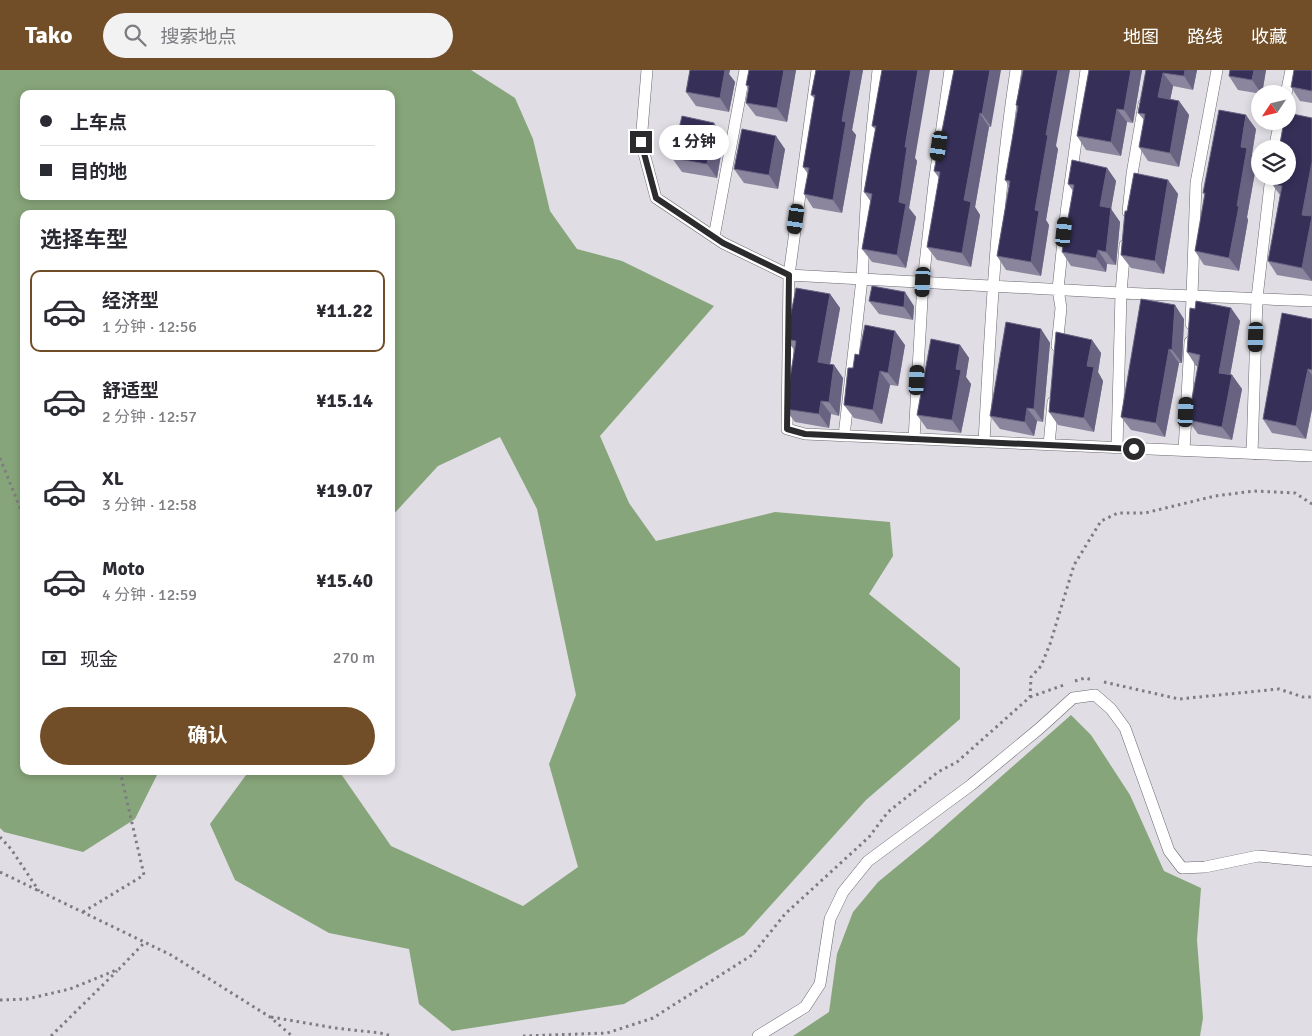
<!DOCTYPE html>
<html lang="zh">
<head>
<meta charset="utf-8">
<style>
	:root { --surface:#fff; --page:#f2f2f3; --text:#2b2b33; --muted:#7c7c81; --line:#e1e1e2; --accent:#714e27 }
	body { margin:0; font-family:Signika,"Noto Sans SC",sans-serif; background:var(--page); color:var(--text); height:100vh; display:flex; flex-direction:column; font-size:19px; white-space:nowrap }
	* { box-sizing:border-box; margin:0 }
	p { font-size:16px; color:var(--muted) }
	.icon { flex:none; width:28px; height:28px; fill:none; stroke:currentColor; stroke-width:2; stroke-linecap:round; stroke-linejoin:round }
	.map { position:relative; flex:1; overflow:hidden }
	.details { position:absolute; left:20px; top:140px; width:375px; height:565px; display:flex; flex-direction:column; background:var(--surface); border-radius:10px; box-shadow:0 2px 8px #0003 }
	.details>* { flex:none }
	.hud { position:absolute; left:20px; top:20px; width:375px; height:110px; border-radius:10px; box-shadow:0 2px 8px #0003; display:grid; align-content:center; height:110px; padding:0 20px; background:var(--surface) }
	.needle { width:32px; rotate:235deg }
	.buttons { position:absolute; left:1251px; top:15px; display:grid; gap:10px }
	.buttons a { display:grid; place-items:center; width:45px; height:45px; border-radius:50%; background:var(--surface); box-shadow:0 2px 8px #0003; font-size:25px }
	.end { position:absolute; width:22px; height:22px; margin:-11px; border:6px solid #2b2a2c; background:#fff; box-shadow:0 0 0 2px #fff }
	.from { border-radius:50% }
	.bubble { position:absolute; height:35px; border-radius:18px; background:var(--surface); box-shadow:0 2px 8px #0003; font-size:16px; font-weight:700; line-height:35px; text-align:center }
	.car { position:absolute; width:15px; height:30px; margin:-15px -8px; border-radius:6px; box-shadow:0 0 4px 1px #0007; background:linear-gradient(#222 24%,#8ab4d8 0 40%,#222 0 76%,#8ab4d8 0 86%,#222 0) }
	.hud b { display:flex; align-items:center; gap:18px; height:48px; font-size:19px }
	.hud b+b { border-top:1px solid var(--line) }
	.hud i { width:12px; height:12px; background:var(--text) }
	ul { padding:0; list-style:none }
	li { display:flex; align-items:center; gap:15px; height:82px; margin:0 10px 8px; padding:0 10px; border:2px solid transparent; border-radius:10px }
	li div { flex:1 }
	li b { display:block; font-size:19px }
	li em { font-style:normal; font-weight:700 }
	li.on { border-color:var(--accent) }
	li>.icon { width:45px; height:45px; stroke-width:1.5 }
	h2 { padding:0 20px; font-size:22px; line-height:60px }
	.pay { display:flex; align-items:center; gap:12px; height:55px; padding:0 20px; font-size:19px }
	.pay p { margin-inline-start:auto }
	.cta { display:flex; gap:10px; margin-top:auto; padding:10px 20px }
	.cta a { flex:1; height:58px; border-radius:30px; background:var(--accent); color:#fff; font-size:20px; font-weight:700; line-height:58px; text-align:center }
	header { display:flex; align-items:center; gap:30px; box-sizing:border-box; height:70px; padding:0 25px; background:var(--accent); color:#fff }
	header strong { font-size:24px }
	nav { display:flex; gap:28px; margin-inline-start:auto; font-size:18px }
	.search { width:350px; height:45px; background:var(--page); display:flex; align-items:center; gap:12px; box-sizing:border-box; padding:0 18px; border-radius:28px; color:var(--muted); font-size:19px }
	.map>svg:first-child { display:block }
</style>
</head>
<body>
<header>
<strong>Tako</strong>
<div class="search"><svg class="icon" aria-label="search" viewBox="0 0 24 24"><circle cx="10" cy="10" r="6"/><path d="M15 15l6 6"/></svg>搜索地点</div>
<nav><a>地图</a><a>路线</a><a>收藏</a></nav>
</header>
<div class="map">
<svg width="1312" height="966" viewBox="0 0 1312 966">
	<rect width="100%" height="100%" fill="#e0dde4"/>
	<path fill="#87a57a" fill-rule="evenodd" d="M0,0h471l44,28 18,41 17,72 27,38 45,12 92,45 -114,130 29,67 27,38 119,-29 115,10 3,34 -24,38 91,74v51l-94,81 -122,135 -120,69 -172,27 -33,-27 -10,-55 -80,-16 -94,-53 -25,-56 39,-53h90l52,75 132,60 55,-39 -29,-103 27,-69 -39,-186 -37,-72 -62,29 -47,51v-303h-367v557h135l-24,48 -52,33 -79,-20 -4,-4zM24,24h367v102h-367z
		M1071,645l20,20 39,60 34,76 37,17 -4,52 6,78 -3,18h-407l36,-24 8,-58 16,-42 25,-30 50,-41z"/>
	<g fill="none" stroke-linecap="round" stroke-linejoin="round">
		<g stroke="#6a686e" stroke-width="12">
			<path id="service" d="M647,0l-6,72 15,56 67,45 66,32 332,18 191,8
				M817,0l-28,205 -2,154 18,5 507,22
				M1286,24l5,-24
				M1274,79l6,-28
				M1128,142l4,-38 12,-70
				M714,167l31,-167
				M1191,254l5,-141 21,-113
				M1057,276l4,-38 -3,-19 8,-76 20,-143
				M844,366l18,-157 6,-108 10,-101
				M914,369l9,-157 11,-98 16,-114
				M984,372c7,-124 13,-249 32,-372
				M1049,375l4,-43
				M1117,378l4,-155 4,-48
				M1184,381l6,-109
				M1252,384l5,-156 14,-122
				M758,966l47,-29 15,-23 10,-65 13,-27 25,-31 103,-76 69,-57 33,-30 22,-3 16,14 14,19 44,123 13,17 23,-1 53,-11 54,5"/>
		</g>
		<path stroke="#7e7c80" stroke-width="3" stroke-dasharray="2.5 4" stroke-linecap="butt" d="M0,388l24,60
			M1075,611l10,-3 8,2
			M1104,612l75,17 100,-10 24,8h9
			M1030,627l34,-12
			M0,767l11,12 28,42
			M0,802l171,83 99,62 22,19
			M83,842l61,-37 -24,-104
			M0,930l27,-1 43,-10 49,-20 26,-27
			M271,947l64,11 45,5 12,3
			M51,966l66,-65
			M523,966l84,-3 46,-15 99,-63 33,-41 84,-77 19,-25 50,-40 19,-10 73,-65 1,-20 10,-11 9,-22 24,-79 27,-44 17,-8h27l70,-17 39,-5 41,2 17,11"/>
		<use href="#service" stroke="#fff" stroke-width="11"/>
	</g>
	<path fill="#8b869e" d="M690,0h40l-1,4 6,8 -6,30 -33,-6 -10,-14z
		M796,0l-9,52 -31,-6 -10,-13 3,-13 -3,-5z
		M816,0h47l-11,60 4,5 -14,78 -29,-5 -9,-14 4,-20 -5,-7 12,-68 -4,-4z
		M882,0l33,88 2,3 -8,47 7,9 -10,51 -34,-6 -10,-13 9,-47 -7,-10 12,-62 -4,-4z
		M954,0l37,57h-2l-14,80 5,8 -9,52 -34,-7 -10,-13 12,-69 -5,-7z
		M1023,0l33,76 2,3 -12,71 3,5 -8,51 -35,-6 -9,-14 12,-70 -4,-6 13,-72 -2,-3z
		M1089,0h53l-9,53 -6,-1 -6,34 -35,-6 -9,-14z
		M1146,0h51l-4,20 -20,-4 -3,13 9,2 10,14 -10,52 -31,-6 -9,-14 5,-27 -6,-7z
		M1230,0h36l-4,24 -24,-4 -9,-14z
		M1312,0v33l-12,-2 -9,-14z
		M1312,48v163l-35,-6 -9,-14 12,-66 -8,-11z
		M714,53l10,14 -7,41 -35,-6 -10,-14z
		M1256,59l-4,25 5,7 -10,56 1,3 -9,51 -35,-6 -9,-14 10,-56 -2,-2z
		M785,79l-7,40 -34,-6 -10,-14z
		M1107,98l9,13 -5,28 9,13 -4,43 -9,-1 -1,8 -35,-6 -9,-14 11,-61 -5,-7z
		M1168,110l10,14 -14,80 -33,-6 -10,-13 6,-44z
		M830,224l10,14 -10,56 4,1 9,13 -4,38 -8,-2 -2,14 -34,-6 -10,-13 10,-58 -9,-12z
		M869,231l45,5 -1,14 -34,-6z
		M1231,238l9,13 -10,54h2l10,14 -10,51 -34,-6 -10,-14 10,-54h-2l-9,-14 8,-43z
		M1184,249l-2,44h-3l-14,74 -34,-7 -10,-13z
		M1312,249v90l-6,30 -34,-6 -9,-14z
		M1041,259l9,14 -7,79 -6,-1 -3,15 -34,-7 -10,-13z
		M1092,270l9,13 -3,19 5,9 -9,51 -36,-7 -9,-13z
		M905,275l-7,41 -8,-1 -8,39 -28,-6 -10,-13 9,-37 6,-13z
		M960,275l9,13 -3,19 5,7 -10,49 -34,-4 -10,-14z"/>
	<path fill="#696382" d="M720,0h10l-1,4 6,8 -6,30 -9,-14z
		M784,0h12l-9,52 -10,-14z
		M851,0h12l-11,60 4,5 -14,78 -9,-13 9,-79z
		M918,0h12l-15,88 2,3 -8,47 7,9 -10,51 -9,-13 2,-53 6,-55z
		M990,0h11l-10,57 -9,-13z
		M1058,0h12l-14,76 2,3 -12,71 3,5 -8,51 -10,-14 4,-52 11,-75z
		M1131,0h11l-9,53 -9,-13z
		M1185,0h12l-4,20 -9,-14z
		M1254,0h12l-4,24 -10,-14z
		M1163,3l10,13 -5,25 -10,-14z
		M1179,31l10,14 -10,52 -9,-14z
		M1117,39l10,13 -6,34 -10,-14z
		M980,43l9,14 -14,80 5,8 -9,52 -9,-14 2,-53z
		M1246,45l10,14 -4,25 5,7 -10,56 1,3 -9,51 -10,-13 8,-52 4,-59z
		M714,53l10,14 -7,41 -10,-14z
		M776,66l9,13 -7,40 -9,-14z
		M1312,92v119l-10,-13v-53z
		M1107,98l9,13 -5,28 9,13 -4,43 -10,-13 -6,-46z
		M1168,110l10,14 -14,80 -9,-13z
		M1098,180l9,14 -1,8 -10,-14z
		M905,222l9,14 -1,14 -9,-13z
		M830,224l10,14 -12,67 -10,-13z
		M1175,235l9,14 -2,44 -10,-13z
		M1231,238l9,13 -12,66 -9,-14z
		M1041,259l9,14 -7,79 -9,-13z
		M895,261l10,14 -7,41 -10,-13z
		M1092,270l9,13 -3,19 5,9 -9,51 -10,-14 3,-52z
		M960,275l9,13 -3,19 5,7 -10,49 -9,-13 4,-51z
		M1169,279l10,14 -14,74 -9,-14z
		M834,295l9,13 -4,38 -10,-14z
		M1308,299l4,6v34l-6,30 -10,-13z
		M880,301l10,14 -8,39 -9,-14z
		M1232,305l10,14 -10,51 -10,-13z
		M821,331l10,13 -2,14 -10,-14z
		M1027,338l10,13 -3,15 -9,-14z"/>
	<path fill="#362f58" stroke="#696382" d="M690,0h35l-5,28 -34,-6z
		M749,0h35l-7,38 -31,-5 3,-17 -3,-1z
		M816,0h35l-9,51 4,1 -13,78 -29,-6 5,-26 -6,-1 12,-72h-4z
		M882,0h36l-13,77h2l-8,55 7,2 -9,51 -35,-6 10,-55 -8,-2 12,-66h-4z
		M954,0h36l-8,44 -2,-1 -16,87 7,2 -9,51 -35,-6 13,-75 -6,-1z
		M1023,0h35l-12,65h2l-13,75 4,1 -8,51 -34,-6 13,-75 -5,-1 13,-74 -2,-1z
		M1089,0h42l-7,40 -7,-1 -6,33 -34,-6z
		M1146,0h39l-1,6 -21,-3 -5,24 21,4 -9,52 -31,-6 6,-33 -7,-1z
		M1230,0h24l-2,10 -23,-4z
		M1294,0h18v21l-21,-4z
		M1219,40l27,5 -5,32 6,1 -10,58h2l-10,52 -34,-7 10,-58h-2z
		M1288,43l24,5v44l-10,53 10,1 -10,52 -34,-7 14,-75 -10,-2 2,-8h14v-27h-9l5,-28h4z
		M682,46l32,7 -7,41 -35,-6z
		M742,59l34,7 -7,39 -35,-6z
		M1072,90l35,8 -7,38 11,2 -5,44 -8,-2 -2,8 -34,-6 12,-67 -6,-1z
		M1134,103l34,7 -13,81 -34,-6 4,-44h2z
		M872,216l33,6 -1,15 -35,-6z
		M796,218l34,6 -12,68 16,3 -5,37 -8,-1 -2,13 -34,-5 11,-68 -10,-2z
		M1141,229l34,6 -3,45 -3,-1 -13,74 -35,-6z
		M1196,231l35,7 -12,65 13,2 -10,52 -34,-7 12,-65 -13,-3 3,-44 5,1z
		M1282,243l30,6v51l-4,-1 -12,57 -33,-7z
		M1006,252l35,7 -7,80 -7,-1 -2,14 -35,-6z
		M865,255l30,6 -7,42 -8,-2 -7,39 -29,-5 4,-37h5l2,-14 4,1z
		M1056,262l36,8 -5,26 7,1 -10,51 -35,-6z
		M931,269l29,6 -4,24 5,1 -9,50 -35,-5z"/>
	<g fill="none" stroke-linecap="round" stroke-linejoin="round">
		<path stroke="#2b2a2c" stroke-width="6" d="M641,72l15,56 67,45 66,32 -2,154 18,5 329,15"/>
	</g>
</svg>
<div class="buttons">
<a><svg class="needle" viewBox="-14 -14 28 28"><path d="M0-13l5 13h-10z" fill="#e53935"/><path d="M0 13l5-13h-10z" fill="#7c7c81"/></svg></a>
<a><svg class="icon" aria-label="layers" viewBox="0 0 24 24"><path d="M12 4l9 5-9 5-9-5zM3 14l9 5 9-5"/></svg></a>
</div>
<i class="end from" style="left:1134px;top:379px"></i>
<i class="end" style="left:641px;top:72px"></i>
<div class="bubble" style="left:659px;top:55px;width:70px">1 分钟</div>
<i class="car" style="left:939px;top:76px;rotate:188deg"></i>
<i class="car" style="left:796px;top:149px;rotate:188deg"></i>
<i class="car" style="left:1064px;top:162px;rotate:6deg"></i>
<i class="car" style="left:923px;top:212px;rotate:183deg"></i>
<i class="car" style="left:1256px;top:267px;rotate:182deg"></i>
<i class="car" style="left:917px;top:310px;rotate:3deg"></i>
<i class="car" style="left:1186px;top:342px;rotate:3deg"></i>
<div class="hud">
<b><i class="from"></i>上车点</b>
<b><i></i>目的地</b>
</div>
<section class="details">
<h2>选择车型</h2>
<ul>
<li class="on"><svg class="icon" aria-label="car" viewBox="0 0 24 24"><path d="M5 17H2v-5l4-1 3-4h7l3 4 3 1v5h-3M9 17h6M6 11h13"/><circle cx="7" cy="17" r="2"/><circle cx="17" cy="17" r="2"/></svg><div><b>经济型</b><p>1 分钟 · 12:56</p></div><em>¥11.22</em></li>
<li><svg class="icon" aria-label="car" viewBox="0 0 24 24"><path d="M5 17H2v-5l4-1 3-4h7l3 4 3 1v5h-3M9 17h6M6 11h13"/><circle cx="7" cy="17" r="2"/><circle cx="17" cy="17" r="2"/></svg><div><b>舒适型</b><p>2 分钟 · 12:57</p></div><em>¥15.14</em></li>
<li><svg class="icon" aria-label="car" viewBox="0 0 24 24"><path d="M5 17H2v-5l4-1 3-4h7l3 4 3 1v5h-3M9 17h6M6 11h13"/><circle cx="7" cy="17" r="2"/><circle cx="17" cy="17" r="2"/></svg><div><b>XL</b><p>3 分钟 · 12:58</p></div><em>¥19.07</em></li>
<li><svg class="icon" aria-label="car" viewBox="0 0 24 24"><path d="M5 17H2v-5l4-1 3-4h7l3 4 3 1v5h-3M9 17h6M6 11h13"/><circle cx="7" cy="17" r="2"/><circle cx="17" cy="17" r="2"/></svg><div><b>Moto</b><p>4 分钟 · 12:59</p></div><em>¥15.40</em></li>
</ul>
<div class="pay"><svg class="icon" aria-label="cash" viewBox="0 0 24 24"><path d="M3 7h18v10H3z"/><circle cx="12" cy="12" r="2"/></svg>现金<p>270 m</p></div>
<div class="cta"><a>确认</a></div>
</section>
</div>
</body>
</html>
